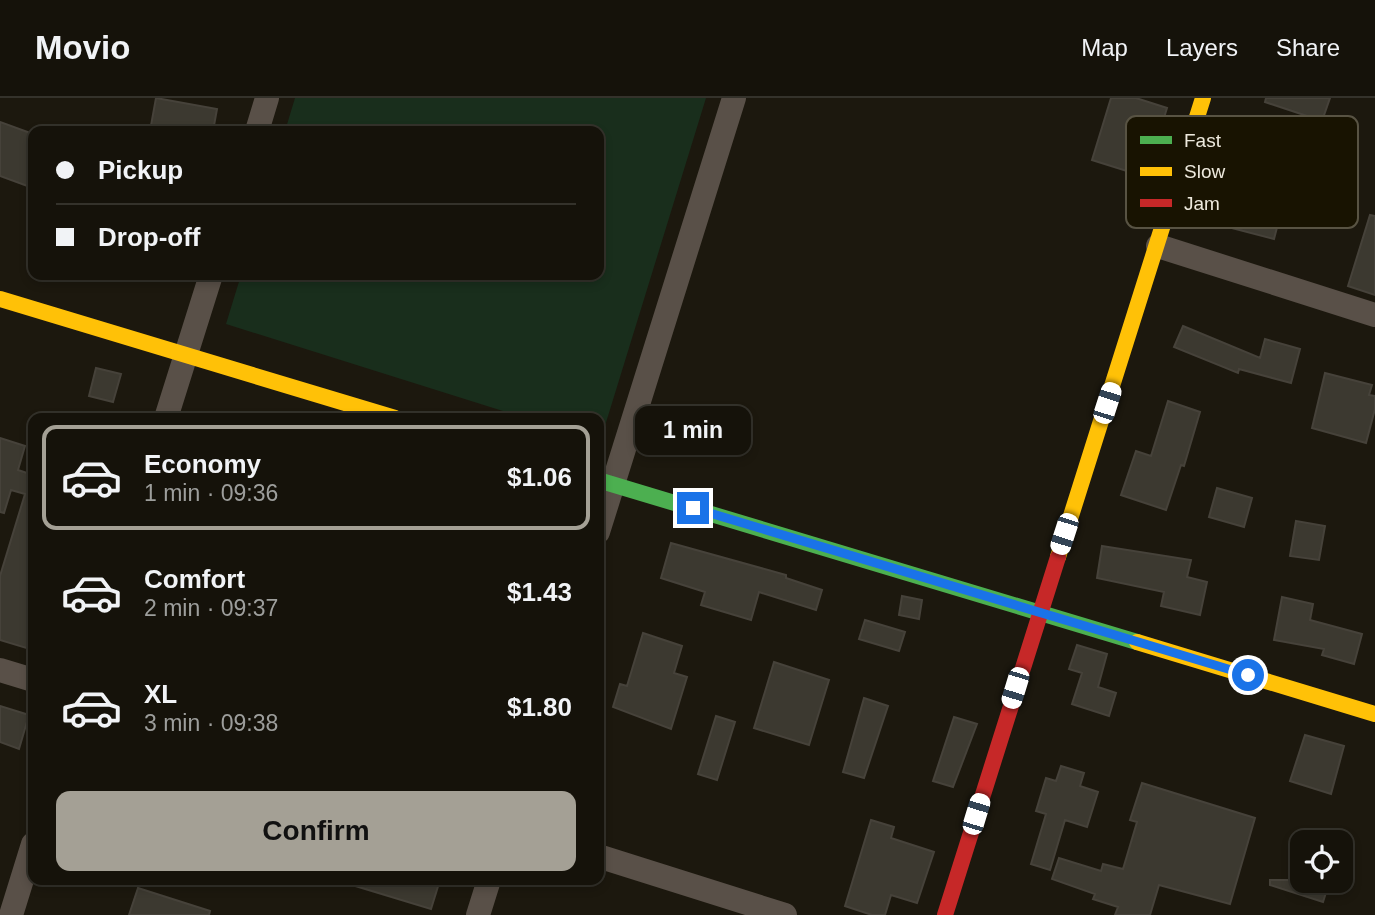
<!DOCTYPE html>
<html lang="en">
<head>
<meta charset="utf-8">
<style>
	:root { --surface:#15120a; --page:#222018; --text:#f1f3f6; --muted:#9d9e9c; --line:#34322b; --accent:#a4a095 }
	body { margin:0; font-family:Helvetica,sans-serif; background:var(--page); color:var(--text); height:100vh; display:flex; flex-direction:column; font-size:26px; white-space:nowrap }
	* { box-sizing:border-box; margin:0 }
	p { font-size:23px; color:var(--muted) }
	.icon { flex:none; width:38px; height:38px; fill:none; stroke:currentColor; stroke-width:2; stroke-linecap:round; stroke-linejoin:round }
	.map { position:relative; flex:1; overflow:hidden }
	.sheet { position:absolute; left:28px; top:315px; width:576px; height:472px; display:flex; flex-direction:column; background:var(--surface); border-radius:14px; box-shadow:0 4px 10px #0003,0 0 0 2px var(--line) }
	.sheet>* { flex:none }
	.top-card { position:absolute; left:28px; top:28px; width:576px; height:154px; border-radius:14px; box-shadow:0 4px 10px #0003,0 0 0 2px var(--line); display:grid; align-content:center; height:154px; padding:0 28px; background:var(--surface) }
	.tools { position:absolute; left:1290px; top:732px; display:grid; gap:14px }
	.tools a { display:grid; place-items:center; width:63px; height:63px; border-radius:14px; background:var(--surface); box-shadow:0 4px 10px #0003,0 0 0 2px var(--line); font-size:35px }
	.end { position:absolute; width:32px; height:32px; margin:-16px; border:9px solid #1a73e8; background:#fff; box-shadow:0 0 0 4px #fff }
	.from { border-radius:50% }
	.bubble { position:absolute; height:49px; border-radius:14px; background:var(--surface); box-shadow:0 4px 10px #0003,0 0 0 2px var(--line); font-size:23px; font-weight:600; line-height:49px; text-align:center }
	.car { position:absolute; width:21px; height:42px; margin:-21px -10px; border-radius:9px; box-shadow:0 0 5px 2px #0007; background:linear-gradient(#fff 24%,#345 0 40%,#fff 0 76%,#345 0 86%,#fff 0) }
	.top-card b { display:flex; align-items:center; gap:24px; height:66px; font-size:26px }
	.top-card b+b { border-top:2px solid var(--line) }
	.top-card i { width:18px; height:18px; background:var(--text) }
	ul { padding:12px 0 0; list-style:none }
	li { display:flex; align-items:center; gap:21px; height:105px; margin:0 14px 10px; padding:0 14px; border:4px solid transparent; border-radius:14px }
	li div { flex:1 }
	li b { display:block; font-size:26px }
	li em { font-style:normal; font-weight:600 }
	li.on { border-color:var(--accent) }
	li>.icon { width:63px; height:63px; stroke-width:1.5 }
	.action { display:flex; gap:14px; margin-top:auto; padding:14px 28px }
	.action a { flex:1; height:80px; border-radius:14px; background:var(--accent); color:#111; font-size:28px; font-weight:600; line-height:80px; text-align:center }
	header { display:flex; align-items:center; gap:42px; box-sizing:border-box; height:98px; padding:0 35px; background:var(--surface); border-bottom:2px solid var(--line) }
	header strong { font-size:33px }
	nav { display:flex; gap:38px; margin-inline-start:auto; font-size:24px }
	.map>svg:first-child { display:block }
</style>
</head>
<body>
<header>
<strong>Movio</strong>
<nav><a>Map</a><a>Layers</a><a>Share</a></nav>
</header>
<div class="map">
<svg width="1375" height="817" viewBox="0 0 1375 817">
	<rect width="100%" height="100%" fill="#1c180e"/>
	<path fill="#192e1c" d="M295,0h411l-106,344 -2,-24h-73l-299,-94 15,-49h357v-144h-313z"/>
	<path fill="#3c3930" stroke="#46423a" stroke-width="2" d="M156,0l61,11 -4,22h-63z
		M1111,0h25l31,10 -21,69 -54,-17z
		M1266,0h64l-8,23 -57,-19z
		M0,24l33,12v54l-33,-12z
		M1239,35l18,5 -11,40 41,11 -13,50 -46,-12 10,-39 -17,-4 8,-34 5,1z
		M1370,117l5,1v79l-27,-9z
		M1183,228l77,32 5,-19 35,10 -9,34 -52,-14 -1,4 -64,-26z
		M96,270l25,6 -8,28 -24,-6z
		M1325,275l47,12 -3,10 6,1v13l-9,34 -54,-15z
		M1168,303l32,11 -16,54 -3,-1 -15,45 -45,-15 15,-44 15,5z
		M0,340l25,8 -7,24 15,5v175l-33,-10v-64l25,-82 -14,-4 -7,23 -4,-1z
		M1217,390l35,10 -8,29 -35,-10z
		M1296,423l29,5 -6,34 -29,-4z
		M671,445l115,32v3l36,12 -6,20 -57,-18 -8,28 -50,-15 4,-13 -44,-14z
		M1102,448l89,14 -4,17 20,5 -7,33 -39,-9 3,-14 -67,-14z
		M902,498l20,4 -3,19 -20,-4z
		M1282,499l31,7 -3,16 52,14 -8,30 -32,-9 2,-6 -50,-9z
		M865,522l40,12 -6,19 -40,-12z
		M643,535l39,13 -8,27 13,4 -16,52 -58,-22 7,-23 7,2z
		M1077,547l30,9 -9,33 18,6 -7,23 -37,-12 10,-31 -13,-4z
		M774,564l55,18 -20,65 -55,-17z
		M864,600l24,8 -24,72 -21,-6z
		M0,608l29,9 -10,34 -19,-7z
		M716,618l19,6 -18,58 -19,-6z
		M954,619l23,7 -24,63 -20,-6z
		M1305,637l39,11 -13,48 -41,-13z
		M1061,668l23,7 -4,13 18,6 -11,35 -22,-7 -15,50 -19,-6 15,-50 -10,-3 10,-33 10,3z
		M1142,685l113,35 -25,86 -71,-19 -9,30h-35l3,-8 -25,-8 2,-5 -43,-15 7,-21 42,13 2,-7 20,5 14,-47 -7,-2z
		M871,722l23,7 -3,11 43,14 -17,51 -26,-8 -6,20h-13l-27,-9z
		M353,782h87l-9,29 -79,-24z
		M1270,782h60l-7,22 -53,-17z
		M138,790l72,23 -1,4h-80z"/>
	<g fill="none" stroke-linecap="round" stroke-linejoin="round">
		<path stroke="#595048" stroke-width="24" d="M257,33l10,-33
			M1158,148l217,69
			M166,320l45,-143
			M598,434l136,-434
			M0,572l33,10
			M598,758l187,59
			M11,817l22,-71
			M478,817l11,-35"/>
		<path stroke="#4caf50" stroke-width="16" d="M598,382l539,162"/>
		<path stroke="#ffc107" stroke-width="16" d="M0,201l395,119
			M1058,459l145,-459
			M1137,544l238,72"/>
		<path stroke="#c62828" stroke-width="16" d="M945,817l113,-358"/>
	</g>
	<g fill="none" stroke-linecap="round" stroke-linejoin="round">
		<path stroke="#1a73e8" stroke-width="9" d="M693,410l555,167"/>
	</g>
	<rect x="1126" y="18" width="232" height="112" rx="10" fill="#181301" stroke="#585343" stroke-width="2"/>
	<rect x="1140" y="38" width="32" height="8" fill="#4caf50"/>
	<rect x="1140" y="69" width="32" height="9" fill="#ffc107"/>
	<rect x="1140" y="101" width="32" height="8" fill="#c62828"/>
	<g font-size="19" fill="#ede9dd">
		<text x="1184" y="49">Fast</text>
		<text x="1184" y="80">Slow</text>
		<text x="1184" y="112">Jam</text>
	</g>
</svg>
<div class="tools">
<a><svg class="icon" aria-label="locate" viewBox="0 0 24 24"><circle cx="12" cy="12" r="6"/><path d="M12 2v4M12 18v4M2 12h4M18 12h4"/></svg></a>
</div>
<i class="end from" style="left:1248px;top:577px"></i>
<i class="end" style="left:693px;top:410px"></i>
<div class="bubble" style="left:635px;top:308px;width:116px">1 min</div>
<i class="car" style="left:1107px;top:305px;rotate:18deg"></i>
<i class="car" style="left:1064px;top:436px;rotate:198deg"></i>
<i class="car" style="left:1015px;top:590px;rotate:197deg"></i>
<i class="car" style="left:976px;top:716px;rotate:17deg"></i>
<div class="top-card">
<b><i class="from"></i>Pickup</b>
<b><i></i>Drop-off</b>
</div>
<section class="sheet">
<ul>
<li class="on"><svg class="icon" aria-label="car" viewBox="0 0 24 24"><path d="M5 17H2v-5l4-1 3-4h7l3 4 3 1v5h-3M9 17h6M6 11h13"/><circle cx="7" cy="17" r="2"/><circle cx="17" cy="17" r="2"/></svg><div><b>Economy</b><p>1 min · 09:36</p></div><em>$1.06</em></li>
<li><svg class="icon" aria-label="car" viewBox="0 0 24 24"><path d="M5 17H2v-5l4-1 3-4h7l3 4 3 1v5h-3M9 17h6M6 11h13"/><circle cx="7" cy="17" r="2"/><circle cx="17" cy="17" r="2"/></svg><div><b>Comfort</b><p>2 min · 09:37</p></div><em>$1.43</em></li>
<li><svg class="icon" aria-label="car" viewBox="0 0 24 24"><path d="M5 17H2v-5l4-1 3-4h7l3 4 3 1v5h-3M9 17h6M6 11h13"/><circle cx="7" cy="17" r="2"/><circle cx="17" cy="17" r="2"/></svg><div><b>XL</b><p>3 min · 09:38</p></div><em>$1.80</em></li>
</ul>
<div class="action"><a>Confirm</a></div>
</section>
</div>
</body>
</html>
